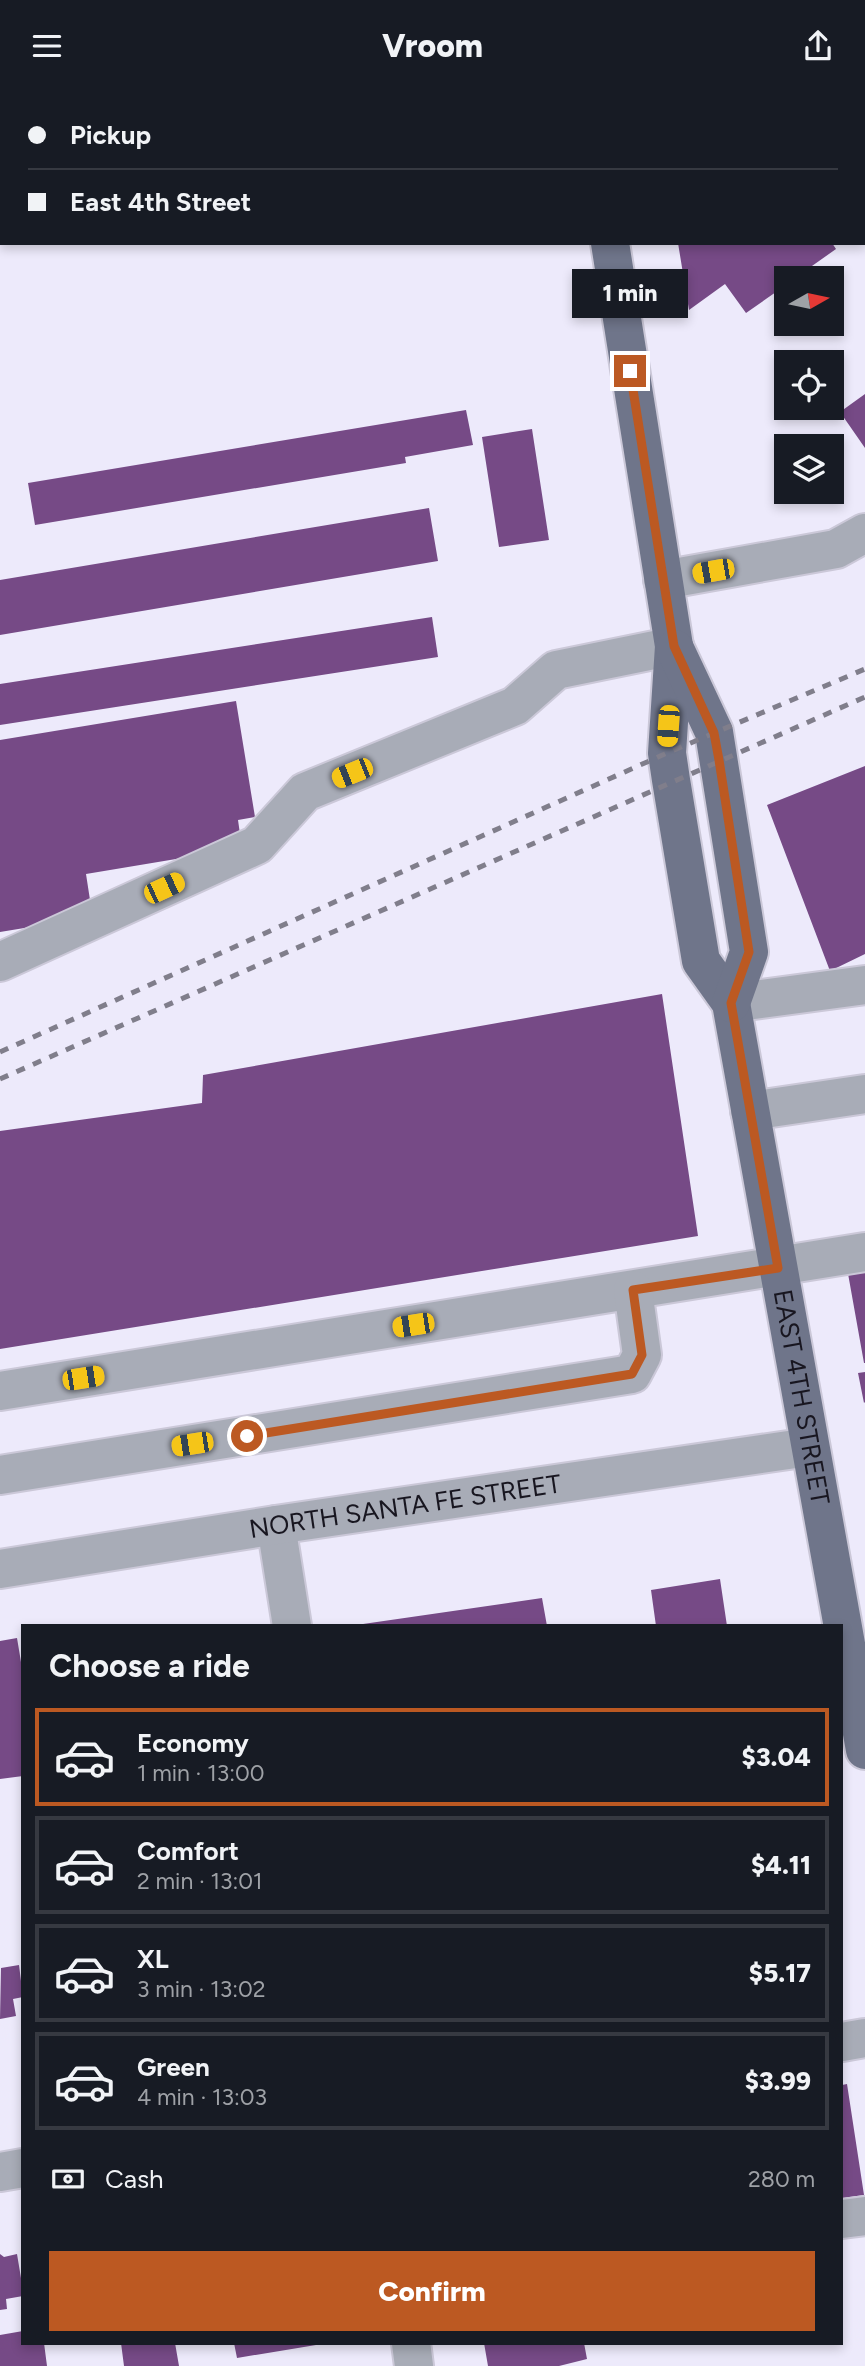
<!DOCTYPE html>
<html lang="en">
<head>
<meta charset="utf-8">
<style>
	:root { --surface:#171b24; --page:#242831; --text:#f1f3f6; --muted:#9ea1a6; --line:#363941; --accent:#bc5922 }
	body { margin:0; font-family:Figtree,sans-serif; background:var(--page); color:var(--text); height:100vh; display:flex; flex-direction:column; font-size:26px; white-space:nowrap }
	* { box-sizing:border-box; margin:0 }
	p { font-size:23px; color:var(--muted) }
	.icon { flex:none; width:38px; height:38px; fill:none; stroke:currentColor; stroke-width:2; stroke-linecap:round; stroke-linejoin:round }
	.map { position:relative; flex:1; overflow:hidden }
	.side { position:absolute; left:21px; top:1533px; width:822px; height:721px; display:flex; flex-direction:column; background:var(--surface); border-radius:0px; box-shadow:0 4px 10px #0003 }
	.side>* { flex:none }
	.guide { position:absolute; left:0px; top:0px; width:866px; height:154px; box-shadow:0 4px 10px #0003; display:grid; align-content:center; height:154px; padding:0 28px; background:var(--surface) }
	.needle { width:46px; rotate:81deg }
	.controls { position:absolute; left:774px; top:175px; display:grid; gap:14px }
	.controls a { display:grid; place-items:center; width:70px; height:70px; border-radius:0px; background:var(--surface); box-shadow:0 4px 10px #0003; font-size:35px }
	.end { position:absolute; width:32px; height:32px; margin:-16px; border:9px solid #bc5922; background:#fff; box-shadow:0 0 0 4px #fff }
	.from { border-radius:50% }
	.bubble { position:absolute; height:49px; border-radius:0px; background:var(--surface); box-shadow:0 4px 10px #0003; font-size:23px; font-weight:800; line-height:49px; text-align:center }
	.car { position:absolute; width:21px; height:42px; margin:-21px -10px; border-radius:9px; box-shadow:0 0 5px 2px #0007; background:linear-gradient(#f5c518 24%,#345 0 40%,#f5c518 0 76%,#345 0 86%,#f5c518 0) }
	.guide b { display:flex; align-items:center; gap:24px; height:66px; font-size:26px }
	.guide b+b { border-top:2px solid var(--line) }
	.guide i { width:18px; height:18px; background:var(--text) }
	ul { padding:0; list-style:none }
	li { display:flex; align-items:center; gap:21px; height:98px; margin:0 14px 10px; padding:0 14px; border:4px solid var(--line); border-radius:0px }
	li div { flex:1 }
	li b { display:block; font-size:26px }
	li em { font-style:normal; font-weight:800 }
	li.on { border-color:var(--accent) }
	li>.icon { width:63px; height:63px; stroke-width:1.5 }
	h2 { padding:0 28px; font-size:32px; line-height:84px }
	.pay { display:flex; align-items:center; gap:18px; height:77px; padding:0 28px; font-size:26px }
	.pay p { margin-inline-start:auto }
	.action { display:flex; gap:14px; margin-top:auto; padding:14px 28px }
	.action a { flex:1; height:80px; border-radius:0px; background:var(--accent); color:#fff; font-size:28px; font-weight:800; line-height:80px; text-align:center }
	header { display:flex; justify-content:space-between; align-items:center; height:91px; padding:0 28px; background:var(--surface); font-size:32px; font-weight:800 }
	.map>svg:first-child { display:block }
</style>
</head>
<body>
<header><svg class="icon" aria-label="menu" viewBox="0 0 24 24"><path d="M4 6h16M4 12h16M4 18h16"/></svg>Vroom<svg class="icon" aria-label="share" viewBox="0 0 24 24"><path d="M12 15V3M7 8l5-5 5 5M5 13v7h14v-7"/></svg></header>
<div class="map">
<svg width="865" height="2275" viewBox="0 0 865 2275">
	<rect width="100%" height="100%" fill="#edeafb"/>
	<path fill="#764a86" d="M678,152h154l4,6 -41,29h-9v7l-40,28 -21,-29 -36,26z
		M865,303v54l-25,-36z
		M466,319l7,35 -68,12 1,6 -371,62 -7,-42z
		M532,338l17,111 -50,7 -17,-110z
		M429,417l9,53 -438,74v-55z
		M432,526l6,40 -438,68v-41z
		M236,610l19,116 -17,3 4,28 -156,26 4,26 -17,20 -73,12v-192z
		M865,675v188l-35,17 -63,-166z
		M662,903l36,242 -698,113v-218l202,-28 1,-28z
		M865,1174v98h-1l-17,-95z
		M865,1281v30l-1,1 -6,-30z
		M720,1488l7,47h-71l-5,-36z
		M542,1507l5,28h-184v-2z
		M17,1547l6,36v102l-23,3v-138z
		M19,1874l4,32 -10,2 3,17 -16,3 1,-51z
		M847,1993l17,111 -22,3v-113z
		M0,2163l4,3 13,-3 6,36v6l-17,3 1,10 -7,1z
		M23,2240v12h21l3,23h-47v-31z
		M121,2252h54l4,23h-55z
		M234,2252h82v2l-79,13z
		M484,2252h100l3,16 -28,7h-71z"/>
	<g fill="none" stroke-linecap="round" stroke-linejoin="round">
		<g stroke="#cbc8d8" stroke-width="42">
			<g id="minor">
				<path d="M38,0v2"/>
				<path d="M235,2l11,-2"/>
				<path d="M0,38h2"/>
				<path d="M663,489l173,-31 29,-16"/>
				<path d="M0,871l257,-117 48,-53 210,-86 41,-36 118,-24"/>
				<path d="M731,912l134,-18"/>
				<path d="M750,1020l115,-17"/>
				<path d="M0,1300l865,-139"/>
				<path d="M0,1384l632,-101 10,-19 -9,-65"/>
				<path d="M276,1434l16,101"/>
				<path id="s1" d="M0,1478l276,-44 533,-78"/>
				<path d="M842,1951l23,-4"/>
				<path d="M0,2081l23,-4"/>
				<path d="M842,2128l23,-3"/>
				<path d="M411,2252l3,23"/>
			</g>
		</g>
		<g stroke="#cbc8d8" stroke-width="42">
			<g id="major">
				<path d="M586,0v2"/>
				<path id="s2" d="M610,152l64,403 -7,107 4,27 30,181 30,42 134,747"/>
				<path d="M675,558l39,83 35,220 -18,51"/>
			</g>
		</g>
		<use href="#minor" stroke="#a8acb7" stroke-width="38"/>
		<use href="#major" stroke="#6f758a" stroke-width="38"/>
		<path stroke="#807e8b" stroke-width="5" stroke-dasharray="9 9" stroke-linecap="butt" d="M0,961l667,-299 198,-84
			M0,988l865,-382"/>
	</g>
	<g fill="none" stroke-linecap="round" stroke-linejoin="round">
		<path stroke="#bc5922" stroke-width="9" d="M247,1345l385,-62 10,-19 -9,-65 145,-22 -47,-265 18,-51 -30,-192 -5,-27 -40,-87 -44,-275"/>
	</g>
	<g text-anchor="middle" stroke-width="7" stroke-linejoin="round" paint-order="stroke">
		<g font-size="26" fill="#181620" stroke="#fff">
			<text dy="9" stroke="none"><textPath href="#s2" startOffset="1178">EAST 4TH STREET</textPath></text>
			<text dy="9" stroke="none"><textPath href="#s1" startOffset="410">NORTH SANTA FE STREET</textPath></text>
		</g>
	</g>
</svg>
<div class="controls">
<a><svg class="needle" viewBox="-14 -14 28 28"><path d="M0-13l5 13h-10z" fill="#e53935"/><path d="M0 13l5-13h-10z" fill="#9ea1a6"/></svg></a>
<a><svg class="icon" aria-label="locate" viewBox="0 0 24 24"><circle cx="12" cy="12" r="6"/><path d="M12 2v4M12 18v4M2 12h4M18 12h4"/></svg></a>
<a><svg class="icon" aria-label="layers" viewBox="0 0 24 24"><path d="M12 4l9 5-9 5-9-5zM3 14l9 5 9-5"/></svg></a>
</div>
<i class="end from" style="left:247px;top:1345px"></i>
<i class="end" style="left:630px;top:280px"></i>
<div class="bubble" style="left:572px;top:178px;width:116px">1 min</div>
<i class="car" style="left:713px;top:480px;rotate:260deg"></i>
<i class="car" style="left:668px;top:635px;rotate:184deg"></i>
<i class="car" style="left:352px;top:682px;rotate:248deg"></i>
<i class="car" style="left:164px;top:797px;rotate:65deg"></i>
<i class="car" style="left:413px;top:1234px;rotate:261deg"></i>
<i class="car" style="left:83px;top:1287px;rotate:81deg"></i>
<i class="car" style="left:192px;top:1353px;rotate:261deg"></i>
<div class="guide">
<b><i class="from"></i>Pickup</b>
<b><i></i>East 4th Street</b>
</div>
<section class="side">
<h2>Choose a ride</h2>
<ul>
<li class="on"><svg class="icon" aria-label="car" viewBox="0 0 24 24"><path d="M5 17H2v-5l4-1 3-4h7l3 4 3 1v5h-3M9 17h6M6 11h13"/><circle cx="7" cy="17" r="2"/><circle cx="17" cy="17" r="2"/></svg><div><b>Economy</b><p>1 min · 13:00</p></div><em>$3.04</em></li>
<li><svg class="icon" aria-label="car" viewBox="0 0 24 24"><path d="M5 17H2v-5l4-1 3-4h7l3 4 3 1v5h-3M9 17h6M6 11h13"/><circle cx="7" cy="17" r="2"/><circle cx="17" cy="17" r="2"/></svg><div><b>Comfort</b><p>2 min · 13:01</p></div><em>$4.11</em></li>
<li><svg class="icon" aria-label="car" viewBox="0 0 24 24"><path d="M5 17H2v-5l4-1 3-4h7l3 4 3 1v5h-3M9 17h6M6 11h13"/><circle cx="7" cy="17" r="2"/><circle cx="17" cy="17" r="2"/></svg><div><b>XL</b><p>3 min · 13:02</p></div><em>$5.17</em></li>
<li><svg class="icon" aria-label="car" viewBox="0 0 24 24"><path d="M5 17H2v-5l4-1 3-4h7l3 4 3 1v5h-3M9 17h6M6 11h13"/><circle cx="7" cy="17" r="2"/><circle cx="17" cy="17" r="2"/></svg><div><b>Green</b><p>4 min · 13:03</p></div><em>$3.99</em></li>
</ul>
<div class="pay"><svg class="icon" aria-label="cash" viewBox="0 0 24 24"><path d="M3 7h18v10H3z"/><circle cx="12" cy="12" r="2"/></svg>Cash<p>280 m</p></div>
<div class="action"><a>Confirm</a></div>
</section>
</div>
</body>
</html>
